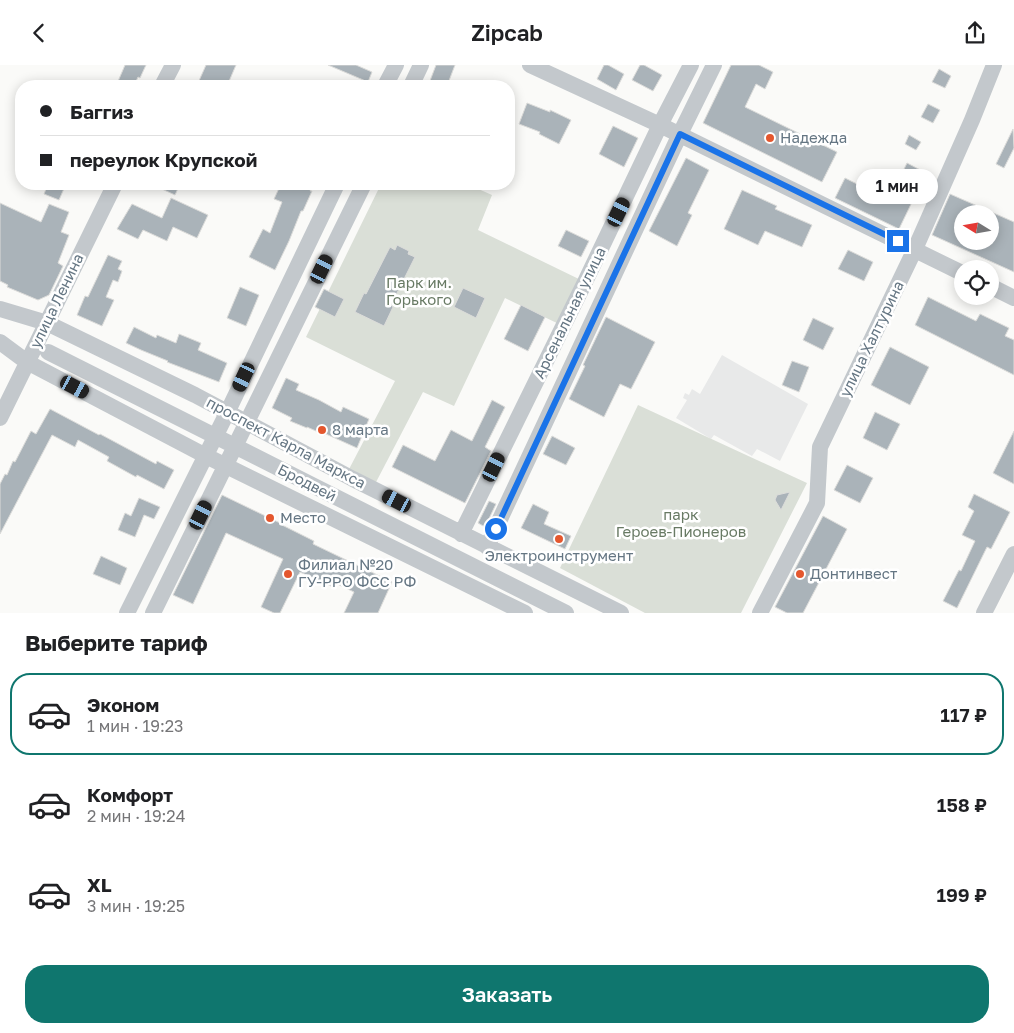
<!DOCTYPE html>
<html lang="ru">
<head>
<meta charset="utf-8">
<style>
	:root { --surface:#fff; --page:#f6f6f6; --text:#202124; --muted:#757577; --line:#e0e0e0; --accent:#0f766e }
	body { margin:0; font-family:"Golos Text",sans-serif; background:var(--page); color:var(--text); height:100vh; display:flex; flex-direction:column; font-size:19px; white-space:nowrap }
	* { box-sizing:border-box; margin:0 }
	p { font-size:16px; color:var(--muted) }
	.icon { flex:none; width:28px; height:28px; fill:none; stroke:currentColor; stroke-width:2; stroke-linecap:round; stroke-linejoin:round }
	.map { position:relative; height:548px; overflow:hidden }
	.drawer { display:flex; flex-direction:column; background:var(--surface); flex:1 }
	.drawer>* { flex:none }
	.banner { position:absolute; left:15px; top:15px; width:500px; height:110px; border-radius:20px; box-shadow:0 2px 12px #0003; display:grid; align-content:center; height:110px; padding:0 25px; background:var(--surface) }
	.needle { width:32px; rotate:281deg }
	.tools { position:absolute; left:954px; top:140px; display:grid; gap:10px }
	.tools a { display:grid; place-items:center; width:45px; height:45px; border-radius:50%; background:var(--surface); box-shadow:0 2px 12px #0003; font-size:25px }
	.end { position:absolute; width:22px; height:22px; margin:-11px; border:6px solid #1a73e8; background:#fff; box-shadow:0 0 0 2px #fff }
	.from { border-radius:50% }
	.bubble { position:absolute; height:35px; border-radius:18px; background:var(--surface); box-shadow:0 2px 12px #0003; font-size:16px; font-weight:600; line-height:35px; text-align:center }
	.car { position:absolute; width:15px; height:30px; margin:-15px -8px; border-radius:6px; box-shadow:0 0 4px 1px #0007; background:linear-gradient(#222 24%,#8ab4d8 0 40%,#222 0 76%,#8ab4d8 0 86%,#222 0) }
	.banner b { display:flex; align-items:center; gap:18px; height:48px; font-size:19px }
	.banner b+b { border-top:1px solid var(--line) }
	.banner i { width:12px; height:12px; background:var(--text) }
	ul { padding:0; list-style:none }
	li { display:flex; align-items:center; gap:15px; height:82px; margin:0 10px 8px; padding:0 15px; border:2px solid transparent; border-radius:20px }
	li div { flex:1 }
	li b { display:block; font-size:19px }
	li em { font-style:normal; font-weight:600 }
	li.selected { border-color:var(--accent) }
	li>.icon { width:45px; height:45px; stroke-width:1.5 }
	h2 { padding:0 25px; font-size:22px; line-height:60px }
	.button { display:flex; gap:10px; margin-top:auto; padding:10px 25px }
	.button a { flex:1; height:58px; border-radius:20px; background:var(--accent); color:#fff; font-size:20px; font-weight:600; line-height:58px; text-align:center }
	header { display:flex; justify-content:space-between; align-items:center; height:65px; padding:0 25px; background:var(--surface); font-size:22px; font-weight:600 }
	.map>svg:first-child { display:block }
</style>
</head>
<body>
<header><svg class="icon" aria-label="back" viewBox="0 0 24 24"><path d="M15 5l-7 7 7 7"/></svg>Zipcab<svg class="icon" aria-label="share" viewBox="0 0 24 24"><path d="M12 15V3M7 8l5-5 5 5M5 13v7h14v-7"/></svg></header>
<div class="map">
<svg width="1014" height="548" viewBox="0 0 1014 548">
	<rect width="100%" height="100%" fill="#fafaf8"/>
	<path fill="#e8e9e9" d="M722,290l86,49 -28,57 -23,-12 -5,7 -38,-21 -3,4 -35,-21 11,-18 -4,-2 2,-5 4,2 3,-6 8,5z"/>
	<path fill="#dadfd7" d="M381,119h86l25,11 -14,35 107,52 -22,44 -58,-28 -51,108 -31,-14 -49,94 -27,-13 48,-92 -89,-44z
		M638,340l169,78 -66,130h-96l-85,-45z"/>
	<path fill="#aab3b9" stroke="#dcdcda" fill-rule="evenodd" d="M125,0h21l-6,13 -2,-1 -4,9h-18z
		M206,0h30l-9,21h-21l-8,-3z
		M328,0h28l16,7 -4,10z
		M436,0h19l-8,21h-19z
		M604,0h4l16,9 -8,16 -19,-11z
		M640,0h4l18,10 -9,16 -21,-11z
		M731,0h28l14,7 -8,17 -9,-5 -11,23 92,45 -15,30 -119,-59z
		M939,4l12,7 -6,12 -13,-6z
		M527,38l23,9v-2l21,10 -12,24 -20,-10 1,-2 -21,-8z
		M928,39l12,6 -7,13 -12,-6z
		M613,61l25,12 -14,29 -25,-13z
		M1013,64l1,19 -10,20 -8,-4z
		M909,70l12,7 -5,8 -11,-6z
		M686,93l23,12 -21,43 4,2 -15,31 -28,-15z
		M907,98l19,10 -27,56 -64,-31 10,-20 44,22z
		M48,119h18l-7,16 -15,-6z
		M151,119h29l-5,11z
		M281,119h33l-4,7h2l-9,20h-2l-12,30 -14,29 -26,-13 14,-28 7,4 12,-31 -8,-3z
		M742,125l35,16 -2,3 37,16 -10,22 -37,-16 -7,14 -34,-16z
		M950,129l64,28v50l-82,-37zM962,149h28v27h-28z
		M171,133l37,17 -11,23 -24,-11 -6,14 -24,-11 -5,9 -21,-10 15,-25 30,14z
		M0,138l41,19 8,-18 20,8 -8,20 8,3 -11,28 5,3 -14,29 -11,5 -31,-13 1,-2 -8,-4z
		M566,165l23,11 -8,16 -23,-11z
		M397,180l12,6 -1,3 7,3 -24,48 2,2 -9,19 -29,-14 9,-19 2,1 24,-47 5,3z
		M848,185l25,12 -9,19 -26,-12z
		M108,190l14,6 -4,8 4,2 -4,11 -5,-2 -7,17 8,3 -12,26 -25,-11 8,-19 3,1z
		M240,222l19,8 -13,31 -19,-8z
		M463,223l22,10 -9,20 -22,-11z
		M324,224l20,10 -9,18 -20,-10z
		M928,232l48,24 4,-7 29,14 -4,8 9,4v35l-99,-50z
		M521,240l24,12 -17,34 -24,-12z
		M606,252l49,25 -24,47 -11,-5 -16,33 -35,-18 16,-33 -2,-1z
		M813,253l21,10 -11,22 -20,-10z
		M134,262l22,11 1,-3 19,8 3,-9 22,9 -3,7 29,13 -8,19 -52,-20 1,-1 -27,-11 -15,-7z
		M890,282l39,20 -19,38 -39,-20z
		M792,296l17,6 -10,25 -17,-7z
		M286,313l13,6 -3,6 23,10 22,12 2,-5 26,12 -12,29 -31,-14 -1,1 -18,-8v1l-17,-7 2,-3 -20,-10z
		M492,335l13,7 -20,40 6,4 -26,52 -73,-36 11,-22 32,16 16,-31 21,11z
		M50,344l49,26 1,-1 56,30 1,-3 17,9 -10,19 -27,-14 -1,2 -29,-16 2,-4 -31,-17 -3,7 -23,-12 -52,99v-50l5,-10 2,1 6,-14 2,1 16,-31 5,3z
		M875,347l25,12 -13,26 -24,-12z
		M1014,366v53l-21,-11z
		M552,371l23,12 -9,17 -23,-11z
		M847,400l26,13 -13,25 -26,-13z
		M790,427l-9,18 -6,-10 2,-5z
		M974,429l36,18 -19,37 -4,-2 -30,61 -14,-7 16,-31 2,1 14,-30 -13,-6 12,-24 -6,-4z
		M222,430l58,28v1l34,17 -1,3 79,38 -14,31h-34l10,-21 -17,-8 -2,4 -35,-16 -20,41h-6l-13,-6 22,-48 -57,-26 -33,71 -20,-9z
		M139,433l21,9 -6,12 -10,-4 -9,22 -17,-7 7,-17 6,3z
		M489,436l7,3 -11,23 -7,-4z
		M533,439l16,8 -5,12 27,12 -6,13 -44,-21z
		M823,451l24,13 -44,84h-16l-12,-6z
		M101,491l26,12 -7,17 -27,-11z"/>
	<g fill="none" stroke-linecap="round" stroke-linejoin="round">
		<path stroke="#c3c8cc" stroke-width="16" d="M530,0l130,60 302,148
			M162,21l11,-21
			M385,21l11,-21
			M411,21l10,-21
			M990,221l24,12
			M0,244l47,14 148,72 158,84 268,134
			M0,277l27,20 179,94 319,157
			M48,287l518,261
			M0,353l115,-234
			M461,469l124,-252 75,-157 31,-60
			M487,482l193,-413 34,-69
			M127,548l100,-200 110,-229
			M153,548l211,-429
			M760,548l57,-110 3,-56 95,-198 57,-129 22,-55
			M984,548l30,-59"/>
	</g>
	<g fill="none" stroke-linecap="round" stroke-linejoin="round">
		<path stroke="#1a73e8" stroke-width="6" d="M496,464l184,-395 218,107"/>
	</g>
	<g fill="#e4572e" stroke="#fff" stroke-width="2">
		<circle cx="770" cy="73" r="5"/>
		<circle cx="322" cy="365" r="5"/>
		<circle cx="270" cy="453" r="5"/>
		<circle cx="559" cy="474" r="5"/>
		<circle cx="288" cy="509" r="5"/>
		<circle cx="800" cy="509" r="5"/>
	</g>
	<g text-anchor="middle" stroke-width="5" stroke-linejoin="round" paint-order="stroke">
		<g font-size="15" fill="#657683" stroke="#fff" text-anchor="start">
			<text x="780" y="78">Надежда</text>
			<text x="332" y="370">8 марта</text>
			<text x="280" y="458">Место</text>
			<text x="559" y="496" text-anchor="middle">Электроинструмент</text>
			<text x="298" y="505">Филиал №20<tspan x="298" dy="17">ГУ-РРО ФСС РФ</tspan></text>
			<text x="810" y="514">Донтинвест</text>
		</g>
		<g font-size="15" fill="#687a64" stroke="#fff">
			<text x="419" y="223">Парк им.<tspan x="419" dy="17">Горького</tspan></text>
			<text x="681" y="455">парк<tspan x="681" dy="17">Героев-Пионеров</tspan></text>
		</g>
		<g font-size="15" fill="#657683" stroke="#fff">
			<text transform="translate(57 236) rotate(-64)" y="5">улица Ленина</text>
			<text transform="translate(570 248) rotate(-64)" y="5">Арсенальная улица</text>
			<text transform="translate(872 274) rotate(-64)" y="5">улица Халтурина</text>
			<text transform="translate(286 378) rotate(28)" y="5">проспект Карла Маркса</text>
			<text transform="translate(307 418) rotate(27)" y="5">Бродвей</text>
		</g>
	</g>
</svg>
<div class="tools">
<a><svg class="needle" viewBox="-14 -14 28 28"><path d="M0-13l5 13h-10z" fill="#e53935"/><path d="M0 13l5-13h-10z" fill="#757577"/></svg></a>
<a><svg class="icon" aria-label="locate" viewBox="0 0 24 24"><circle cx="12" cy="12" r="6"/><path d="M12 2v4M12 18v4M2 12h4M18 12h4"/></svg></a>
</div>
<i class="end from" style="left:496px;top:464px"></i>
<i class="end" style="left:898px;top:176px"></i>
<div class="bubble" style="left:856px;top:104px;width:82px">1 мин</div>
<i class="car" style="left:619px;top:147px;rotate:26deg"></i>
<i class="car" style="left:322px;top:204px;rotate:26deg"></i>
<i class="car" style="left:244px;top:312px;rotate:205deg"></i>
<i class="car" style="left:75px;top:322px;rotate:118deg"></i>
<i class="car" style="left:494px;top:402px;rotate:26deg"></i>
<i class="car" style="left:397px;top:436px;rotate:297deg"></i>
<i class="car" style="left:201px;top:450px;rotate:26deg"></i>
<div class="banner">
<b><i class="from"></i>Баггиз</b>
<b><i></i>переулок Крупской</b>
</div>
</div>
<section class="drawer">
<h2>Выберите тариф</h2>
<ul>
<li class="selected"><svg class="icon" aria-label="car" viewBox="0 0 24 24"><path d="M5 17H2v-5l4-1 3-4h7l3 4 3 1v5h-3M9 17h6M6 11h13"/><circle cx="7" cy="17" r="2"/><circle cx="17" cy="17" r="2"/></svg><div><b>Эконом</b><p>1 мин · 19:23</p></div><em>117 ₽</em></li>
<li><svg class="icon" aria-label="car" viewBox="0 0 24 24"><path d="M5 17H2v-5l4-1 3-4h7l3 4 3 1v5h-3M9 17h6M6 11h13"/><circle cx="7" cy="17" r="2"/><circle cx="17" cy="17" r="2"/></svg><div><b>Комфорт</b><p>2 мин · 19:24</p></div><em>158 ₽</em></li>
<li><svg class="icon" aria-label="car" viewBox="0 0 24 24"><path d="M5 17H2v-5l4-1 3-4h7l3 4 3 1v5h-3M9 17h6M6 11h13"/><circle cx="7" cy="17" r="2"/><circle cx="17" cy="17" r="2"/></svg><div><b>XL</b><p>3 мин · 19:25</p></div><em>199 ₽</em></li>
</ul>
<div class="button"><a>Заказать</a></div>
</section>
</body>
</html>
